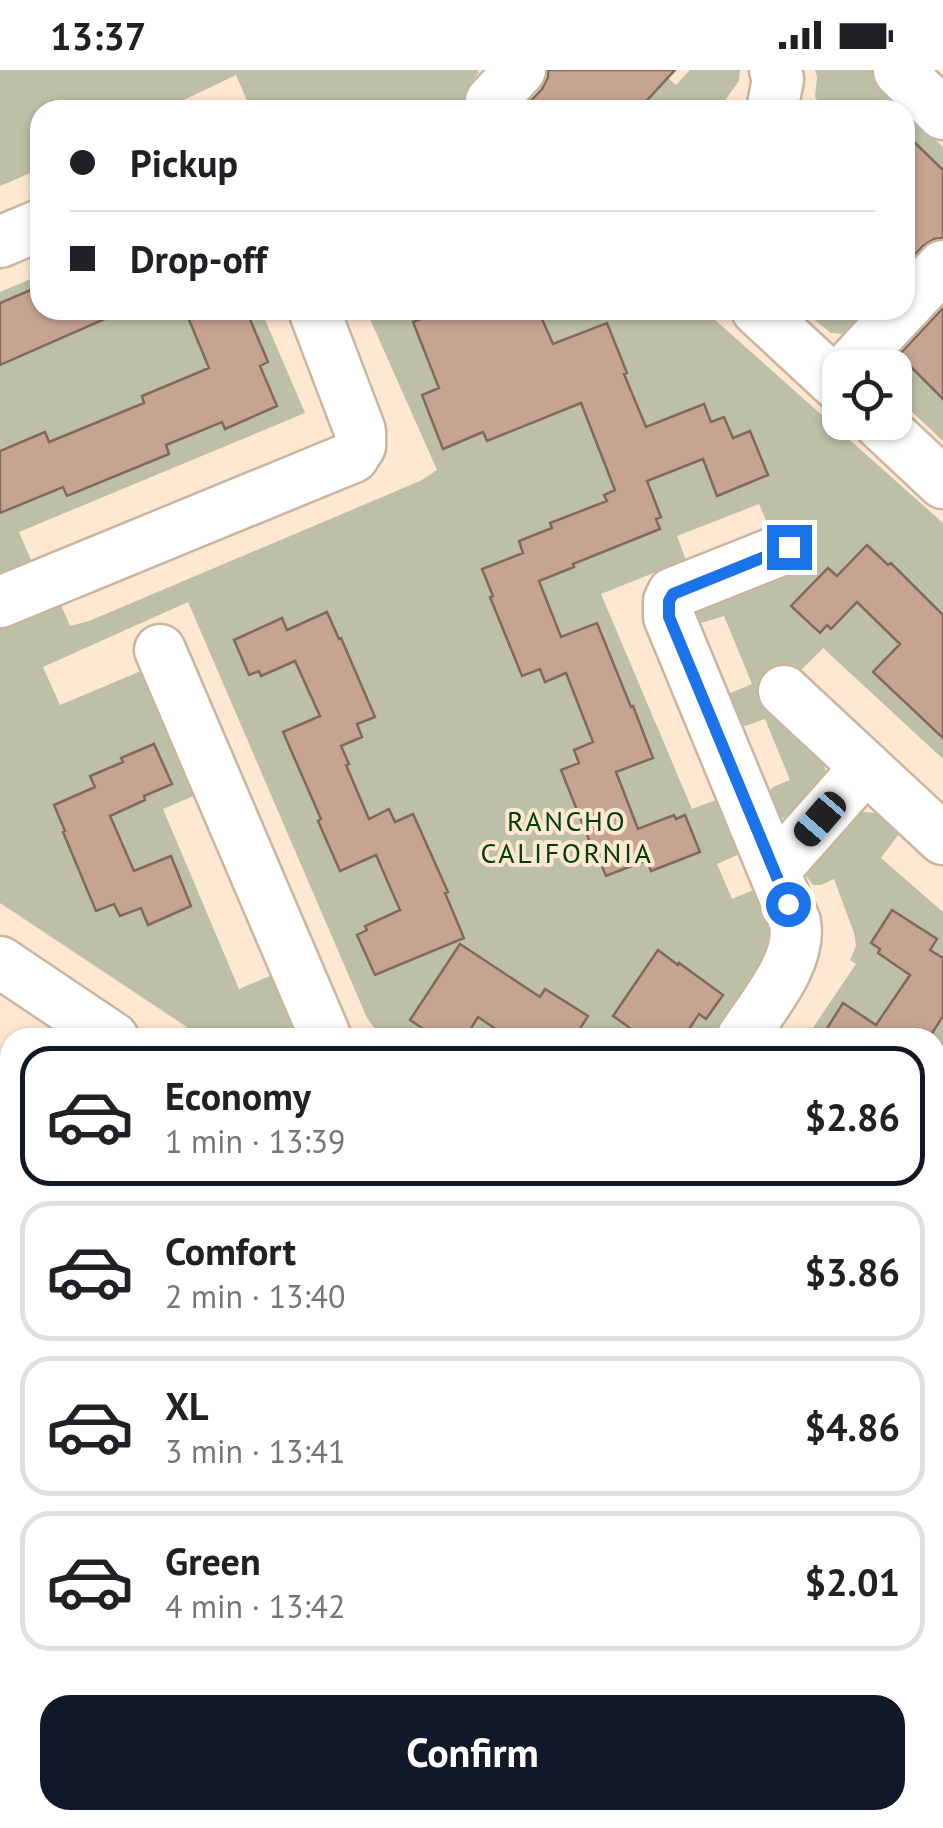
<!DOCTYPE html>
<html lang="en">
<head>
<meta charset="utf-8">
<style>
	:root { --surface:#fff; --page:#f2f2f2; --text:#202124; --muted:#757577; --line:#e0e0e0; --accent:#111827 }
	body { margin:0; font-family:"PT Sans",sans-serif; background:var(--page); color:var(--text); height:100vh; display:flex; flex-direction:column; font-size:38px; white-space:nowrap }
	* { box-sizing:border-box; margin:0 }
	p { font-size:32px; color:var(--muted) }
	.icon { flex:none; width:55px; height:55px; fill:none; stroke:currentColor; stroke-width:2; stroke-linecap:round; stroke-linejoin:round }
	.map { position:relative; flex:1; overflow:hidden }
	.side { position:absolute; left:0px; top:958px; width:945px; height:802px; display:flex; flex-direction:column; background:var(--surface); border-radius:30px 30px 0 0; box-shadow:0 2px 8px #0004 }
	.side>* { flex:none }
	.top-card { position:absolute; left:30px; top:30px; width:885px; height:220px; border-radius:30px; box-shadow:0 2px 8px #0004; display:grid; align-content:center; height:220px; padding:0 40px; background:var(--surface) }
	.controls { position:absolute; left:822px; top:280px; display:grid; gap:20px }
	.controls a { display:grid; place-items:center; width:90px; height:90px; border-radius:20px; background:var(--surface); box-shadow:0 2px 8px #0004; font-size:50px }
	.end { position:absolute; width:45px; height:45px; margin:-22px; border:12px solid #1a73e8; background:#fff; box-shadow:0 0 0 5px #fff }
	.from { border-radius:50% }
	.car { position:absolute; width:30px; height:60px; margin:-30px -15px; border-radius:12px; box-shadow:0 0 8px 2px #0007; background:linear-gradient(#222 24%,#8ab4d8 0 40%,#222 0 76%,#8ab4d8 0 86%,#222 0) }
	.top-card b { display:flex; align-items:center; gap:35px; height:95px; font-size:38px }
	.top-card b+b { border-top:2px solid var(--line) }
	.top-card i { width:25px; height:25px; background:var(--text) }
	ul { padding:18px 0 0; list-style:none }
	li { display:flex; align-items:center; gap:30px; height:140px; margin:0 20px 15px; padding:0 20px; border:5px solid var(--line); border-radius:30px }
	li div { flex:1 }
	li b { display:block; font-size:38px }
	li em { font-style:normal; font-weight:800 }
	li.current { border-color:var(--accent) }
	li>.icon { width:90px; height:90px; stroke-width:1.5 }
	.button { display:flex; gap:20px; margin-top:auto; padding:20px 40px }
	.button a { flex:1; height:115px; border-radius:30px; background:var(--accent); color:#fff; font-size:40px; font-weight:800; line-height:115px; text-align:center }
	.status { display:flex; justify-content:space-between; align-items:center; height:70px; padding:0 50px; background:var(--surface); direction:ltr }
	.status svg { height:28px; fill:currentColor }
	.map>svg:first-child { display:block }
</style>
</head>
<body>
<div class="status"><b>13:37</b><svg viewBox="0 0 49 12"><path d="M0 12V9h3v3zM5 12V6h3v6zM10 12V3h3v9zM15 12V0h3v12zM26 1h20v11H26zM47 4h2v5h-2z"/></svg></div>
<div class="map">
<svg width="943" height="1758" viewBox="0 0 943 1758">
	<rect width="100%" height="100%" fill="#fee8d2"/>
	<path fill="#bdc0a6" d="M0,0h477l2,2 -8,11 29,27h-249l-15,-35 -73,35h-123v59l-40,17z
		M690,0h50l-1,11 -21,29h-80l30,-32 8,7z
		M815,0h85l4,40h-80l-9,-13 2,-20z
		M905,41l38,36v23l-38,-37z
		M40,205v35h221l44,103 -286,119 15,35 -34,13v-288z
		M366,240h338l239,213v236l-120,-111c-17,19 -51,44 -48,71 19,16 52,34 52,60l-33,40h-8l-11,-5 -7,-21 5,-6 17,-7 -25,-61 -20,7 -8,-4 -9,-22v-6l24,-10 -28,-68 -29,9 -1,-14 77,-79 -12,-28 -82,32 9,24 -85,34 91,215 29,-11 23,54 -27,12 15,35 26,-11 17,53 -7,19 -52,77h-335l-14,-19 -179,-416 -145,65 17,38 81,-34 55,124 -33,14 76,180 33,-14 24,62h-94l-202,-134v-276l49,-21 12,-1 9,21 19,-5 331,-140 17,-11z
		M802,240h45l10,9 -14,15 -12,-1z
		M893,279l50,50v42l-48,-45v-28h-14z
		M866,742l14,2 17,14 1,7 -17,23 62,54v178l-8,12v-64h-129l50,-74 -6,-4 6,-14 -2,-13 -20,-54 -13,6h-8l-6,-8v-16l47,-48z
		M10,1336v275l-10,-7v-252z
		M196,1750h233l-3,8h-235z"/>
	<path fill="#c6a492" stroke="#82695c" stroke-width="2.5" d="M548,0h127l-37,40h-116l20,-21 6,-12z
		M905,63l38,37v68l-9,1 -11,7 -18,19z
		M40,216v24h85l-125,55v-62z
		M943,238v91l-44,-44z
		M185,240h61l22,52 -8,4 17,40 -52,23 -3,-7 -56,23 3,9 -102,42 -4,-9 -63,26v-62l45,-19 4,10 95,-39 -2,-7 67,-28z
		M443,240h95l15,34 54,-21 20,50 -3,1 22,53 58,-23 7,18 13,-5 9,21 17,-7 18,44 -51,21 -14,-37 -56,22 14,36 -5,2 4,10 -87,35 1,3 -35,14 22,56 36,-14 34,84 2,-1 20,52 -37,14 22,57 36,-14 2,4 9,-4 15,37 -49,19 -4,-11 -41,16 -11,-27 -2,1 -32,-80 18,-7 -5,-13 19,-8 -27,-69 -21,9 -5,-13 -18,7 -32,-79 3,-1 -11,-27 41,-16 -4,-12 33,-13 -2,-5 57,-22 -3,-6 11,-5 -34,-87 -94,38 -4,-9 -40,17 -21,-54 17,-7 -26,-66z
		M867,475l21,20 3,-2 52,52v123l-70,-66 27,-28 -43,-42 -26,27 -4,-4 -7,8 -29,-27 37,-38 9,8z
		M327,542l12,27 2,-1 34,79 -18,7 5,13 -21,9 8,18 -3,1 23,54 20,-10 6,13 18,-8 35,78 -3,1 19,45 -89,37 -18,-40 10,-5 -2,-4 35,-16 -24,-55 -36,16 -22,-50 3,-2 -38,-87 37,-16 -25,-55 -34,15 -2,-5 -10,4 -15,-35 48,-22 5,12z
		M154,674l18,40 -28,12 1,4 -35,16 24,55 37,-15 20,50 -43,19 -7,-17 -21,8 -6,-12 -18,7 -33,-79 2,-1 -11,-26 41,-18 -5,-11 33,-14 -2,-4z
		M892,840l45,29 -7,11 13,8v58l-14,22h-108l22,-35 33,22 34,-50 -32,-22 2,-4 -9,-6z
		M460,874l80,53 5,-8 43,27 -14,22h-65l-31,-21 -13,21h-28l-27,-18z
		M658,880l20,15 1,-2 44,32 -17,24 -7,-5 -16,24h-39l-31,-22z"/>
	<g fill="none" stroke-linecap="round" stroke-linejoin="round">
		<g stroke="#cab5a0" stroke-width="55">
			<path id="minor" d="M899,1l44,43
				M491,31l29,-31
				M772,40l6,-31 -3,-9
				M0,172l40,-17
				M905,237l38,-41
				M757,240l83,77
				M848,298l54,-58
				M878,352l65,61
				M0,532l353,-145 7,-11v-15l-46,-121
				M160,580l166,388
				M784,621l159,148
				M774,801l92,-104
				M0,892l113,76
				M742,968c21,-33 60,-76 53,-116l-126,-305v-16l4,-8 116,-46
				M0,1022l10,6
				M0,1233l10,-16
				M935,1481l8,4
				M0,1683l10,7
				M99,1750l11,8
				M482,1758l3,-8"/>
		</g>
		<g stroke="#cab5a0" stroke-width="60">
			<path id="major" d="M935,1113l8,-13
				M935,1244l8,-14
				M604,1758l3,-8
				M684,1758l2,-8"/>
		</g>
		<use href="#minor" stroke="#fff" stroke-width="50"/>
		<use href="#major" stroke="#fff" stroke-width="55"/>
	</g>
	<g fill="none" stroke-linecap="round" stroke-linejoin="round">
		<path stroke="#1a73e8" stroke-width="12" d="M788,834l-119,-287v-16l4,-7 116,-47"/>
	</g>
	<g text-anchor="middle" stroke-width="8" stroke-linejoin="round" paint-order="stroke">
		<g font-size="28" letter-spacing="2.5" fill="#003e0a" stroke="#fee8d2">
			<text x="567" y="761">RANCHO<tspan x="567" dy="32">CALIFORNIA</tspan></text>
		</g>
	</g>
</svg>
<div class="controls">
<a><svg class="icon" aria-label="locate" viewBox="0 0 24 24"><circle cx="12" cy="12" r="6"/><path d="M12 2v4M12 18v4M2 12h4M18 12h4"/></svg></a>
</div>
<i class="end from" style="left:788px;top:834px"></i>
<i class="end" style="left:789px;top:477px"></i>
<i class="car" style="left:820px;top:749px;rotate:221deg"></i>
<div class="top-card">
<b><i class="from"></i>Pickup</b>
<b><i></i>Drop-off</b>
</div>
<section class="side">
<ul>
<li class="current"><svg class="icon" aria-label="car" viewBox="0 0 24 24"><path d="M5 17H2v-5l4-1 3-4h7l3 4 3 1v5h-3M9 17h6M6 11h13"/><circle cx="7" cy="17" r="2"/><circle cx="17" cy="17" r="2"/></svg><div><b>Economy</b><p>1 min · 13:39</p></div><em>$2.86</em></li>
<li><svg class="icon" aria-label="car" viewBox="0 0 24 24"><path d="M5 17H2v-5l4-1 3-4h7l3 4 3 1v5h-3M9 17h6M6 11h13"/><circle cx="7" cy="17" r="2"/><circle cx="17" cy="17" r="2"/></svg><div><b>Comfort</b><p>2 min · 13:40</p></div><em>$3.86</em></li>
<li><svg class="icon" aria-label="car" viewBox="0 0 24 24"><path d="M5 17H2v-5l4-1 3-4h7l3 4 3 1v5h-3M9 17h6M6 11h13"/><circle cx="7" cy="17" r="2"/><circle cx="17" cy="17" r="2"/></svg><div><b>XL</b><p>3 min · 13:41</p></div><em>$4.86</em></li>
<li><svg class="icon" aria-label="car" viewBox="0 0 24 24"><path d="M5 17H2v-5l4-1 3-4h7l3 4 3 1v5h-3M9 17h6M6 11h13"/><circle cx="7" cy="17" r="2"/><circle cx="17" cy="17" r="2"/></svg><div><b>Green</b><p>4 min · 13:42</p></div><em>$2.01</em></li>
</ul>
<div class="button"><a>Confirm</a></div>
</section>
</div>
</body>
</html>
